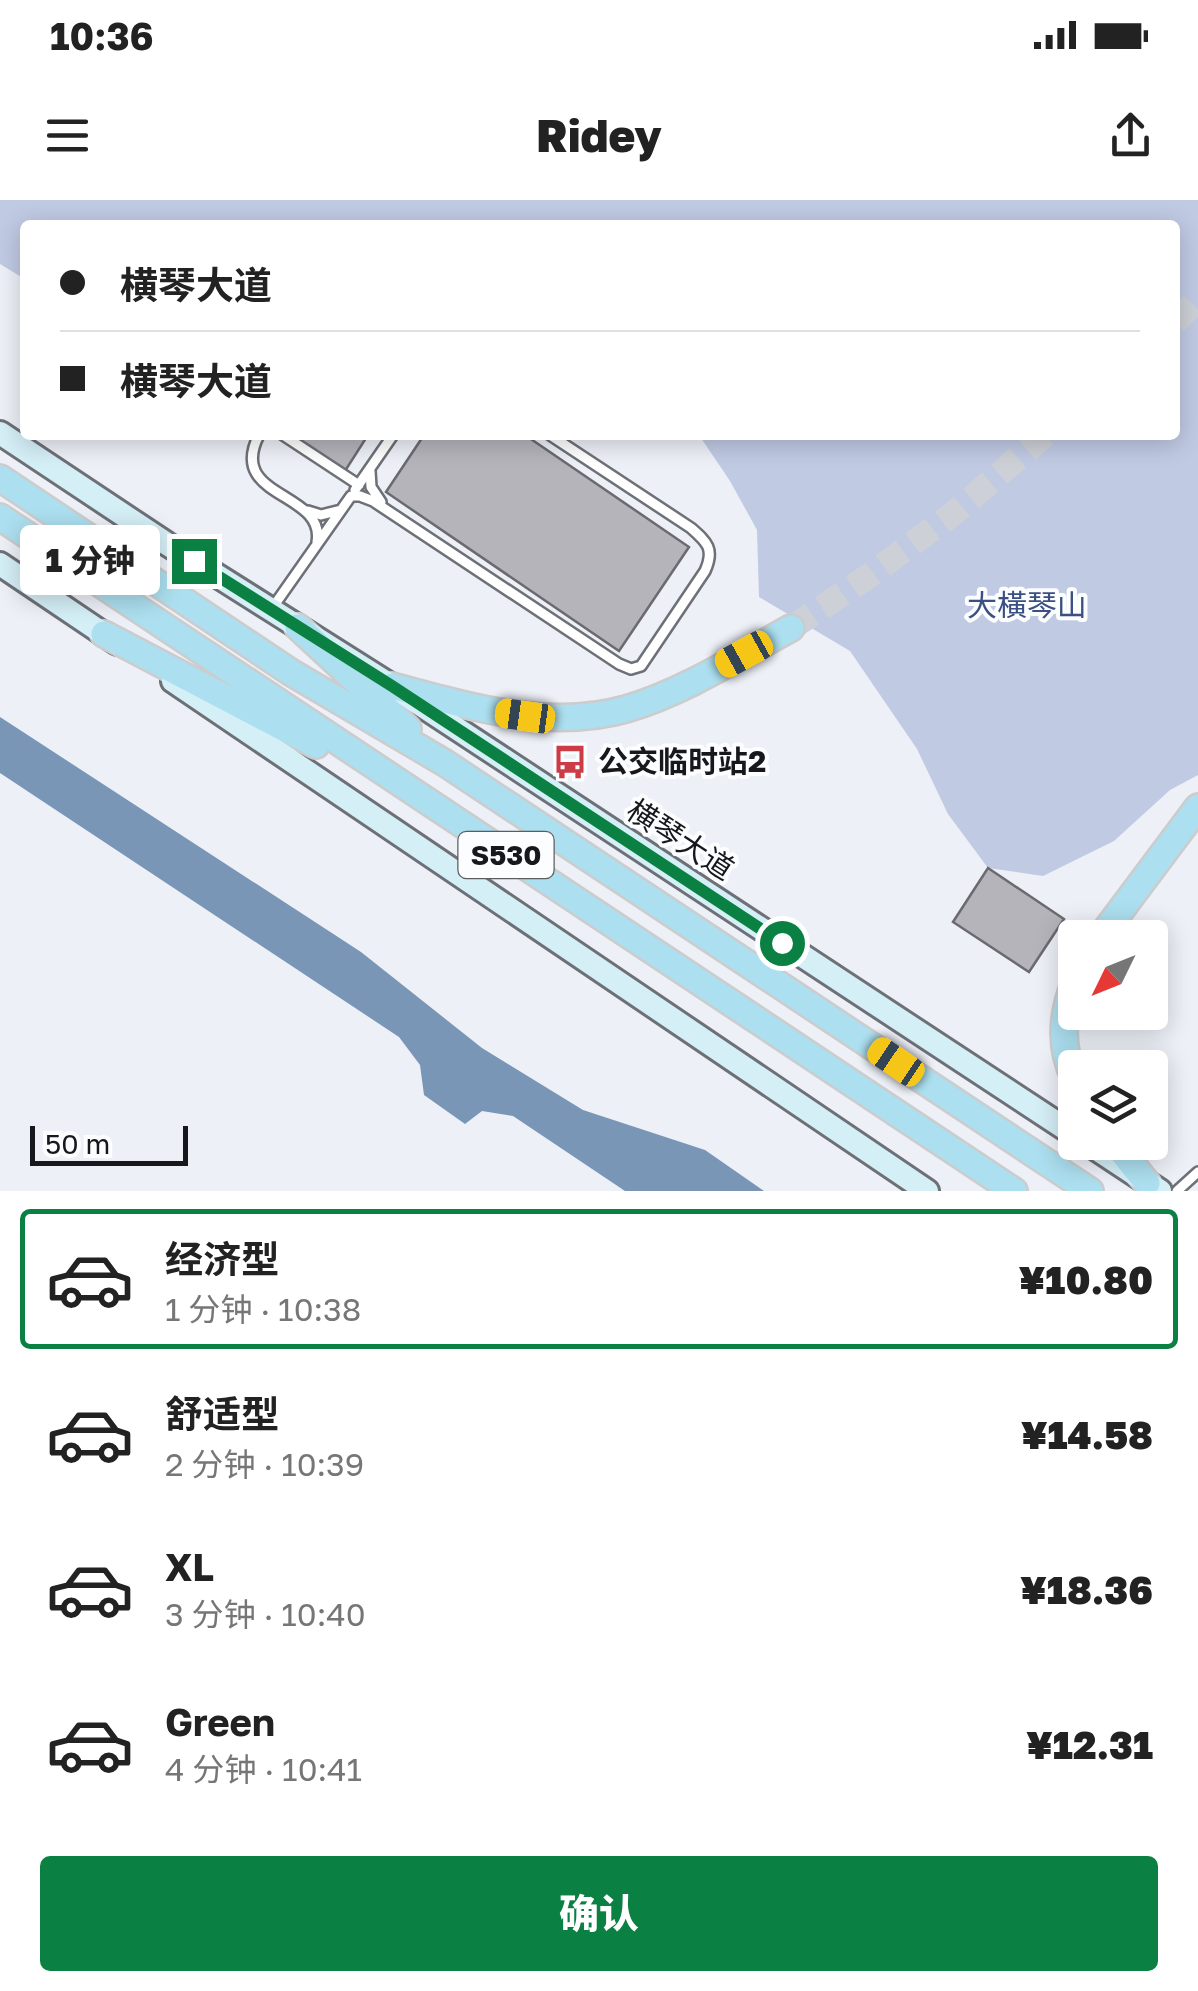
<!DOCTYPE html>
<html lang="zh">
<head>
<meta charset="utf-8">
<style>
	:root { --surface:#fff; --page:#f2f2f2; --text:#222; --muted:#767676; --line:#e0e0e0; --accent:#0b8043 }
	body { margin:0; font-family:"Golos Text","Noto Sans SC",sans-serif; background:var(--page); color:var(--text); height:100vh; display:flex; flex-direction:column; font-size:38px; white-space:nowrap }
	* { box-sizing:border-box; margin:0 }
	p { font-size:32px; color:var(--muted) }
	.icon { flex:none; width:55px; height:55px; fill:none; stroke:currentColor; stroke-width:2; stroke-linecap:round; stroke-linejoin:round }
	.map { position:relative; height:991px; overflow:hidden }
	.side { display:flex; flex-direction:column; background:var(--surface); flex:1 }
	.side>* { flex:none }
	.hud { position:absolute; left:20px; top:20px; width:1160px; height:220px; border-radius:10px; box-shadow:0 5px 25px #0003; display:grid; align-content:center; height:220px; padding:0 40px; background:var(--surface) }
	.needle { width:65px; rotate:227deg }
	.tools { position:absolute; left:1058px; top:720px; display:grid; gap:20px }
	.tools a { display:grid; place-items:center; width:110px; height:110px; border-radius:10px; background:var(--surface); box-shadow:0 5px 25px #0003; font-size:50px }
	.scale { position:absolute; left:30px; bottom:25px; width:158px; box-sizing:border-box; padding-left:10px; border:5px solid #17181b; border-top:0; font-size:28px; line-height:35px; white-space:nowrap; color:#17181b; -webkit-text-stroke:8px #fcfdfe; paint-order:stroke }
	.end { position:absolute; width:45px; height:45px; margin:-22px; border:12px solid #0b8043; background:#fff; box-shadow:0 0 0 5px #fff }
	.from { border-radius:50% }
	.bubble { position:absolute; height:70px; border-radius:10px; background:var(--surface); box-shadow:0 5px 25px #0003; font-size:32px; font-weight:800; line-height:70px; text-align:center }
	.car { position:absolute; width:30px; height:60px; margin:-30px -15px; border-radius:12px; box-shadow:0 0 8px 2px #0007; background:linear-gradient(#f5c518 24%,#345 0 40%,#f5c518 0 76%,#345 0 86%,#f5c518 0) }
	.hud b { display:flex; align-items:center; gap:35px; height:95px; font-size:38px }
	.hud b+b { border-top:2px solid var(--line) }
	.hud i { width:25px; height:25px; background:var(--text) }
	ul { padding:18px 0 0; list-style:none }
	li { display:flex; align-items:center; gap:30px; height:140px; margin:0 20px 15px; padding:0 20px; border:5px solid transparent; border-radius:10px }
	li div { flex:1 }
	li b { display:block; font-size:38px }
	li em { font-style:normal; font-weight:800 }
	li.selected { border-color:var(--accent) }
	li>.icon { width:90px; height:90px; stroke-width:1.5 }
	.action { display:flex; gap:20px; margin-top:auto; padding:20px 40px }
	.action a { flex:1; height:115px; border-radius:10px; background:var(--accent); color:#fff; font-size:40px; font-weight:800; line-height:115px; text-align:center }
	.status { display:flex; justify-content:space-between; align-items:center; height:70px; padding:0 50px; background:var(--surface); direction:ltr }
	.status svg { height:28px; fill:currentColor }
	header { display:flex; justify-content:space-between; align-items:center; height:130px; padding:0 40px; background:var(--surface); font-size:45px; font-weight:800 }
	.map>svg:first-child { display:block }
</style>
</head>
<body>
<div class="status"><b>10:36</b><svg viewBox="0 0 49 12"><path d="M0 12V9h3v3zM5 12V6h3v6zM10 12V3h3v9zM15 12V0h3v12zM26 1h20v11H26zM47 4h2v5h-2z"/></svg></div>
<header><svg class="icon" aria-label="menu" viewBox="0 0 24 24"><path d="M4 6h16M4 12h16M4 18h16"/></svg>Ridey<svg class="icon" aria-label="share" viewBox="0 0 24 24"><path d="M12 15V3M7 8l5-5 5 5M5 13v7h14v-7"/></svg></header>
<div class="map">
<svg width="1198" height="991" viewBox="0 0 1198 991">
	<rect width="100%" height="100%" fill="#edf0f7"/>
	<path fill="#c0cae3" d="M0,0h1198v575l-28,15 -56,51 -71,35 -55,-8 -40,-54 -31,-65 -67,-98 -91,-54 -2,-67 -27,-49 -31,-46h476v-210h-1150v53h-2l-23,-14z"/>
	<path fill="#7a96b7" d="M0,517l361,235 121,96 101,62 122,40 59,41h-139l-112,-75 -31,-5 -17,13 -41,-29 -4,-30 -21,-28 -399,-264z"/>
	<path fill="#b6b4bb" stroke="#6b6a70" stroke-width="2.5" d="M292,235h76l-23,36z
		M424,235h101l164,112 -70,104 -233,-159z
		M988,668l76,51 -35,53 -76,-50z"/>
	<g fill="none" stroke-linecap="round" stroke-linejoin="round">
		<path stroke="#cdd0d6" stroke-width="25" stroke-dasharray="25 12" stroke-linecap="butt" d="M1175,122l23,-23
			M791,428l75,-50 88,-65 91,-78"/>
		<g stroke="#6d7076" stroke-width="14">
			<path id="service" d="M259,235c-33,64 67,56 58,107
				M283,235l76,50
				M370,271l1,16 10,15
				M355,290l38,-55
				M308,311l13,4 20,-5
				M273,407l78,-111h9l13,5 246,163 12,5 10,-3 64,-95c10,-22 2,-29 -14,-43l-141,-93
				M1177,991l21,-19"/>
		</g>
		<g stroke="#6d7076" stroke-width="28">
			<path id="secondary" d="M0,233l167,111 225,142 683,449
				M0,364l117,79
				M173,481l754,510
				M1086,942l74,49"/>
		</g>
		<g stroke="#cccccd" stroke-width="30">
			<path id="primary" d="M0,278l292,195 153,90 645,428
				M0,317l1014,674
				M298,427l110,102
				M104,434l212,111
				M392,486c75,20 156,45 234,23 58,-17 112,-52 165,-81
				M1100,738l98,-131
				M1075,782c-13,32 -16,65 0,97
				M1114,942l33,41"/>
		</g>
		<use href="#service" stroke="#fff" stroke-width="9"/>
		<use href="#secondary" stroke="#d5eff7" stroke-width="22"/>
		<use href="#primary" stroke="#acdfef" stroke-width="25"/>
	</g>
	<g fill="none" stroke-linecap="round" stroke-linejoin="round">
		<path stroke="#0b8043" stroke-width="12" d="M194,361l198,125 390,257"/>
	</g>
	<defs>
		<g id="bus-bare" transform="scale(2.7)"><path d="M-5-6H5V4H4V6H2V4H-2V6H-4V4H-5ZM-3.5-4V0h7V-4ZM-3.5 1.2v1.5H-2V1.2ZM2 1.2v1.5H3.5V1.2Z" fill="#cc3c46" stroke="#fcfdfe" stroke-width="2.5" paint-order="stroke"/></g>
	</defs>
	<g fill-rule="evenodd">
		<use href="#bus-bare" x="570" y="562"/>
	</g>
	<g text-anchor="middle" stroke-width="8" stroke-linejoin="round" paint-order="stroke">
		<rect fill="#fcfdfe" stroke="#5c5d5f" stroke-width="2.5" x="458.5" y="632" width="95" height="46" rx="8"/>
		<g font-size="28" font-weight="bold" fill="#17181b">
			<text x="506" y="665">S530</text>
		</g>
		<g font-size="30" fill="#3c4f83" stroke="#fcfdfe">
			<text x="1027" y="416">大橫琴山</text>
		</g>
		<g font-size="30" font-weight="bold" fill="#17181b" stroke="#fcfdfe" text-anchor="start">
			<text x="598" y="572">公交临时站2</text>
		</g>
		<g font-size="30" fill="#17181b" stroke="#fcfdfe">
			<text transform="translate(680 640) rotate(33)" y="10">横琴大道</text>
		</g>
	</g>
</svg>
<div class="tools">
<a><svg class="needle" viewBox="-14 -14 28 28"><path d="M0-13l5 13h-10z" fill="#e53935"/><path d="M0 13l5-13h-10z" fill="#767676"/></svg></a>
<a><svg class="icon" aria-label="layers" viewBox="0 0 24 24"><path d="M12 4l9 5-9 5-9-5zM3 14l9 5 9-5"/></svg></a>
</div>
<div class="scale">50 m</div>
<i class="end from" style="left:782px;top:743px"></i>
<i class="end" style="left:194px;top:361px"></i>
<div class="bubble" style="left:20px;top:325px;width:140px">1 分钟</div>
<i class="car" style="left:744px;top:454px;rotate:241deg"></i>
<i class="car" style="left:525px;top:516px;rotate:278deg"></i>
<i class="car" style="left:896px;top:862px;rotate:304deg"></i>
<div class="hud">
<b><i class="from"></i>横琴大道</b>
<b><i></i>横琴大道</b>
</div>
</div>
<section class="side">
<ul>
<li class="selected"><svg class="icon" aria-label="car" viewBox="0 0 24 24"><path d="M5 17H2v-5l4-1 3-4h7l3 4 3 1v5h-3M9 17h6M6 11h13"/><circle cx="7" cy="17" r="2"/><circle cx="17" cy="17" r="2"/></svg><div><b>经济型</b><p>1 分钟 · 10:38</p></div><em>¥10.80</em></li>
<li><svg class="icon" aria-label="car" viewBox="0 0 24 24"><path d="M5 17H2v-5l4-1 3-4h7l3 4 3 1v5h-3M9 17h6M6 11h13"/><circle cx="7" cy="17" r="2"/><circle cx="17" cy="17" r="2"/></svg><div><b>舒适型</b><p>2 分钟 · 10:39</p></div><em>¥14.58</em></li>
<li><svg class="icon" aria-label="car" viewBox="0 0 24 24"><path d="M5 17H2v-5l4-1 3-4h7l3 4 3 1v5h-3M9 17h6M6 11h13"/><circle cx="7" cy="17" r="2"/><circle cx="17" cy="17" r="2"/></svg><div><b>XL</b><p>3 分钟 · 10:40</p></div><em>¥18.36</em></li>
<li><svg class="icon" aria-label="car" viewBox="0 0 24 24"><path d="M5 17H2v-5l4-1 3-4h7l3 4 3 1v5h-3M9 17h6M6 11h13"/><circle cx="7" cy="17" r="2"/><circle cx="17" cy="17" r="2"/></svg><div><b>Green</b><p>4 分钟 · 10:41</p></div><em>¥12.31</em></li>
</ul>
<div class="action"><a>确认</a></div>
</section>
</body>
</html>
